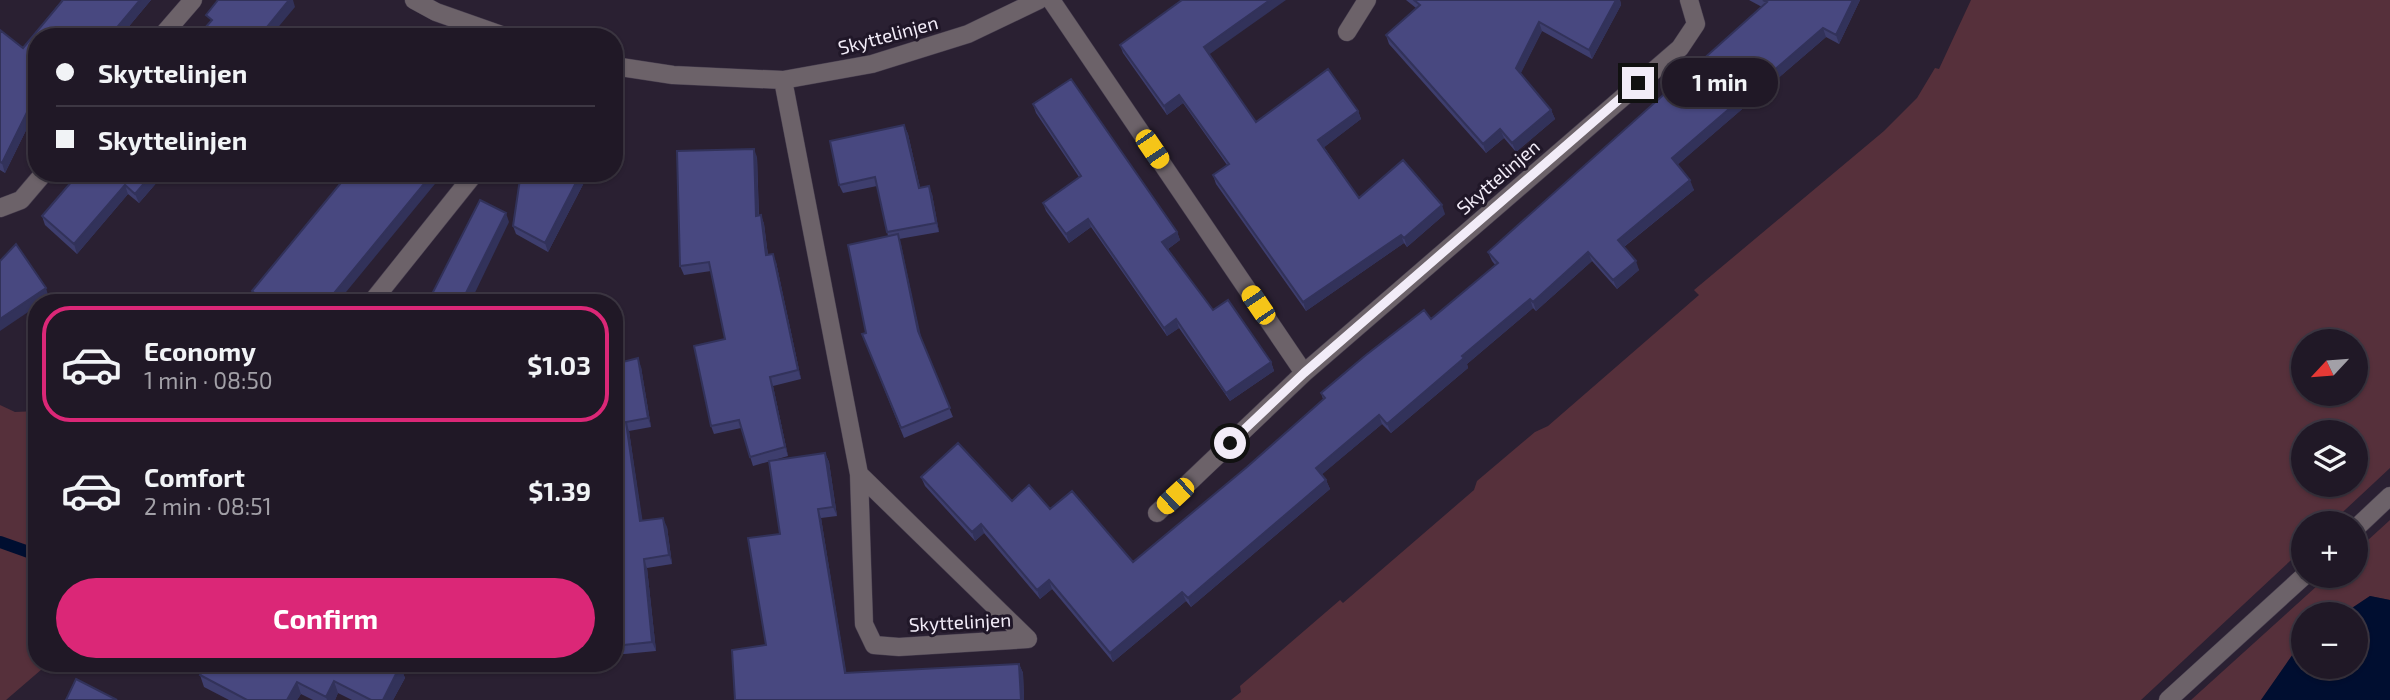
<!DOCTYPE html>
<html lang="en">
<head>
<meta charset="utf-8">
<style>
	:root { --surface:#201826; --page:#2d2532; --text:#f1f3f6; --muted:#a2a0a7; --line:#3d3743; --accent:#db2777 }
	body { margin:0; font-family:"Exo 2",sans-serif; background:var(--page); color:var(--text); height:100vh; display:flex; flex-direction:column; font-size:26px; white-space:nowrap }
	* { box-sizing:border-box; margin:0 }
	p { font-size:23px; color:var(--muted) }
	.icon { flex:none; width:38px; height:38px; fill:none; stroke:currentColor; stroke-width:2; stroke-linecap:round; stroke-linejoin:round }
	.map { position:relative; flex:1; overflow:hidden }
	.side { position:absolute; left:28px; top:294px; width:595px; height:378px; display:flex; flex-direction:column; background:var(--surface); border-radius:28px; box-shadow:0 2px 5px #0004,0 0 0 2px var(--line) }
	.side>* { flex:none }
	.banner { position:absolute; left:28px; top:28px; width:595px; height:154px; border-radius:28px; box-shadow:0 2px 5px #0004,0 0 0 2px var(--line); display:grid; align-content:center; height:154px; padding:0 28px; background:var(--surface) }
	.needle { width:46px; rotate:244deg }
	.fabs { position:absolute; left:2291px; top:329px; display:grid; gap:14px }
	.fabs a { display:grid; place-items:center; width:77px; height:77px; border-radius:50%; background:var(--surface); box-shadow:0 2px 5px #0004,0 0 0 2px var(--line); font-size:35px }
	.end { position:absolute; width:32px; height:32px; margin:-16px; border:9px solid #f2ecf8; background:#111; box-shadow:0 0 0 4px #111 }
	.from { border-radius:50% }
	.bubble { position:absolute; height:49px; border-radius:24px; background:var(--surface); box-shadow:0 2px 5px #0004,0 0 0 2px var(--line); font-size:23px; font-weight:700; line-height:49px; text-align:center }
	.car { position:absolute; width:21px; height:42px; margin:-21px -10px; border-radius:9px; box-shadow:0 0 5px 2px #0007; background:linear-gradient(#f5c518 24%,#345 0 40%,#f5c518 0 76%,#345 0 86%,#f5c518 0) }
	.banner b { display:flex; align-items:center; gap:24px; height:66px; font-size:26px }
	.banner b+b { border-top:2px solid var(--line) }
	.banner i { width:18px; height:18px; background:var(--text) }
	ul { padding:12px 0 0; list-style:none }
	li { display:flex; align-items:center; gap:21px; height:116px; margin:0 14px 10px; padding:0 14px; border:4px solid transparent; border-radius:28px }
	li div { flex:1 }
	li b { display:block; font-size:26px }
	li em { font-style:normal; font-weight:700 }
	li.on { border-color:var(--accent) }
	li>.icon { width:63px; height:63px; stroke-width:1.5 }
	.primary-button { display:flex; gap:14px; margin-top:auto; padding:14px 28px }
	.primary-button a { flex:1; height:80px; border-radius:42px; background:var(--accent); color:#fff; font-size:28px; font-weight:700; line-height:80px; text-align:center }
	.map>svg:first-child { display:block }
</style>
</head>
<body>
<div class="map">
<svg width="2390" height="700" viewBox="0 0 2390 700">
	<rect width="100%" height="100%" fill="#2a2032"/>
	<path fill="#56303b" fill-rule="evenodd" d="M1971,0h419v468l-59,55h-28v26l-162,151h-910l10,-8 -1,-6 100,-86 3,3 131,-113 3,-9 58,-49 13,-6 151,-131 -5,-5 190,-159 33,-33 18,-30 4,1zM2303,341h53v53h-53zM2303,432h53v53h-53z
		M0,405l15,7 22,-1v252h12l-43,37h-6z
		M2390,520v80l-20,-4 -27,18h-40v32l-10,8 -32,46h-70l137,-124h28v-25z"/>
	<path fill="#000e30" d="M2370,596l20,4v100h-129l32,-46 10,-8v21h53v-53h-13z"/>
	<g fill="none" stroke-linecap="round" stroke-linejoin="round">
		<path stroke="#000e30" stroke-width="12" d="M0,542l37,13"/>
		<g stroke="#463d4e" stroke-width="19">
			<path id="lane" d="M2356,528l34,-32
				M2168,700l136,-124"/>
		</g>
		<g stroke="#463d4e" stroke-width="19">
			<path id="street" d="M414,0l22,12 71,25
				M1051,0l253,373 376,-325 16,-24 -7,-24
				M1347,32l20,-32
				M161,37l32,-37
				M614,66l59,9 110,5 89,-16 96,-30 71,-34
				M783,80l76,394 5,150 10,21 25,2 129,-8 -169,-165
				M0,208l21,-8 23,-27
				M371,303l104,-130
				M1157,513l147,-140"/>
		</g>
		<use href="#lane" stroke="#6c6269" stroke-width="18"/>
		<use href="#street" stroke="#6c6269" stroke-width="18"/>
	</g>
	<path fill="#3e3e6e" d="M62,0h89l-31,37h-83v71l-32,65 -5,-3v-140l23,18z
		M1406,0h214l1,5 -29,54 -50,-28 -22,43 31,36 4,9 -39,33 -12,-14 -18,15 -97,-109 -3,-9 30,-27z
		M1749,0h111l-21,44 -13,-7 -149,128 17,25 -70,57 15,23 -22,19 -25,-28 -56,50 -3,-3 -66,56 1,4 -77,65 -9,-9 -60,50 4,6 4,9 -139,118 -5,-6 -73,61 -61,-73 -12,10 -56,-66 -9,8 -50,-55 -4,-9 91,24 38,8 83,53 114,-95 76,-68 -2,-6 110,-74 65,-53 -4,-5 -4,-9 274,-245z
		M1120,45l89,9 47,68 102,-11 3,8 -37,28 35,51 86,16 -38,33 -3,-4 -98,68 -90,-127 -3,-9 14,-10 -44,-62 -16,12 -44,-62z
		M1033,104l144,128 3,8 -12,9 45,61 58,52 3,9 -44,30 -51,-73 -12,8 -76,-109 -22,16 -23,-32 -3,-8 36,-26 -43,-64z
		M904,125l4,9 12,53 12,7 7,38 -40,7 22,100 32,78 -49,21 -38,-94v-11l22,-97 -11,-50 -34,7 -4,-8z
		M757,157l2,58h2l3,9 4,31 8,7 25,117 -28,7 15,70 -35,10 -12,-38 -27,6 -3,-8 14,-87 -14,-68 -27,4 -4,-9z
		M79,173h86l-26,30 -11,-9 -51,60 -32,-29 -3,-9z
		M523,173h66l-41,79 -32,-18 -3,-8z
		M252,291l85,12h-78l-3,-3z
		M614,322l7,40 20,5 10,60 -22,4 13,90 25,6 5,37 -25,4 9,83 -42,4z
		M825,453l4,9 8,54 -16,2 25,155 173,-9 4,9 1,27h-289l31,-55 14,-111z
		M400,666l5,12 -12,22h-41l-14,-7 -3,7h-22l-12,-6 -4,6h-68l-25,-13 -4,-12z"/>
	<path fill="#32325a" d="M140,0h11l-31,37h-11z
		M289,0h4l2,7 -25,30h-11z
		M1270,0h16l-79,56 -3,-9z
		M1616,0h4l1,5 -29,54 -3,-9z
		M1853,0h7l-21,44 -3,-9z
		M1539,22l3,9 -23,46 -3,-9z
		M1823,28l3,9 -151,130 -3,-9z
		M37,92v16l-32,65 -3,-10z
		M1179,95l4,8 -16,12 -3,-9z
		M1551,110l4,9 -39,33 -4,-9z
		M1358,111l3,8 -39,30 -4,-9z
		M904,125l4,9 14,62 -3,-8z
		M1500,129l4,9 -18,15 -3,-9z
		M754,149l3,8 2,68 -3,-9z
		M153,173h12l-26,30 -4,-9z
		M433,173h11l-107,130h-11z
		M581,173h8l-41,79 -3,-9z
		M1690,180l4,10 -73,59 -3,-9z
		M125,185l3,9 -51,60 -3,-10z
		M929,186l3,8 7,38 -3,-9z
		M1442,205l3,9 -38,33 -3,-9z
		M506,213l3,9 -39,81h-9z
		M761,215l3,9 5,40 -3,-9z
		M1088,219l3,8 -22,16 -3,-9z
		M1177,232l3,8 -15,11 -3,-9z
		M898,234l3,10 21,97 -4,-10z
		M1401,235l3,8 -98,68 -3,-9z
		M1588,252l4,9 -56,50 -3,-9z
		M773,254l3,8 25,117 -3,-9z
		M1636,261l3,9 -22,19 -4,-9z
		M46,288l3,10 -7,5h-5v3l-37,25v-12z
		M1530,299l3,9 -66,56 1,4 -77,65 -4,-9 75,-68z
		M1176,319l3,9 -12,8 -3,-8z
		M614,322l2,4 6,45 -3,-8 -5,-32z
		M638,358l3,9 10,60 -3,-9z
		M1271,362l3,9 -44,30 -4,-8z
		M770,377l3,9 15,70 -3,-9z
		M1379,415l3,9 -63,53 -3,-9z
		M626,422l3,9 15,99 -4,-9z
		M825,453l4,9 8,54 -4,-9z
		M1326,480l4,9 -139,118 -3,-9z
		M818,509l3,9 27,164 -3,-9z
		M663,518l4,9 5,37 -3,-9z
		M981,524l3,9 -9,8 -3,-9z
		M644,559l3,9 9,83 -4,-9z
		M1049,580l3,9 -12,10 -3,-9z
		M1182,592l4,9 -73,61 -3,-9z
		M1019,664l4,9 1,27h-3z
		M400,666l5,12 -12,22h-10z
		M334,681l4,12 -3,7h-8l-1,-3z
		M297,682l4,12 -4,6h-10z"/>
	<path fill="#484880" stroke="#32325a" stroke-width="2" d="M63,0h77l-31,37h-72v55l-35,71 -2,-1v-132l23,18z
		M218,0h71l-30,37h-62l15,-17 -6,-5z
		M1182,0h88l-66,47 52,75 72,-53 30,42 -40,29 41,58 44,-38 39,45 -38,33 -3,-3 -98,67 -90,-127 16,-11 -50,-69 -15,11 -44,-61z
		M1414,0h202l-27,50 -50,-28 -23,46 35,42 -39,33 -12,-14 -17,15 -97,-109 34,-30z
		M1763,0h90l-17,35 -13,-7 -151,130 18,22 -72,60 18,21 -23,19 -25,-28 -55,50 -3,-3 -68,57 2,2 -77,66 -8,-9 -63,53 10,12 -138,118 -6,-6 -72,61 -61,-73 -12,10 -56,-66 -9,8 -51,-55 37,-34 54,58 17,-16 21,24 22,-18 61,71 114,-95 78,-69 -4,-5 45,-38 58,-45 7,9 67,-56 -10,-11 279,-250z
		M1071,79l106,153 -15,10 51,68 15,-10 43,62 -45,31 -50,-74 -12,9 -76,-109 -22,15 -23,-31 38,-27 -48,-72z
		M904,125l15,63 10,-2 7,37 -49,9 -12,-55 -36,8 -9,-44z
		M754,149l2,67 5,-1 5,40 7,-1 25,116 -28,7 15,70 -35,10 -11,-37 -28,6 -17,-80 31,-7 -16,-77 -29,4 -3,-115z
		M79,173h74l-18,21 -10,-9 -51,59 -32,-28z
		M349,173h84l-107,130h-60l-14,-12z
		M523,173h58l-36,70 -32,-17 7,-47z
		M480,200l26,13 -45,90h-58l6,-10 19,9z
		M898,234l20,97 32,77 -49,20 -39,-94 4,-1 -18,-88z
		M16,244l30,44 -46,31v-58z
		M614,331l5,32 19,-5 10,60 -22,4 14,99 23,-3 6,37 -25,4 8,83 -38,4z
		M825,453l8,54 -15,2 27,164 174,-9 2,36h-286l-3,-50 34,-5 -18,-107 32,-4 -11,-73z
		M206,663h189l5,3 -17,34h-12l-37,-19 -8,16 -29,-15 -10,18h-40l-47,-25z
		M76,679l41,21h-51z"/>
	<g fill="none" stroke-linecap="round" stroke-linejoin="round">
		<path stroke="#f2ecf8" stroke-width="9" d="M1230,443l74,-70 334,-290"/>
	</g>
	<g text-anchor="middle" stroke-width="6" stroke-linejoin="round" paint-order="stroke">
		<g font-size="19" fill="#f2ecf8" stroke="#201728">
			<text transform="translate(888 35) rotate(-15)" y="7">Skyttelinjen</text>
			<text transform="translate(1498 177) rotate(-41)" y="7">Skyttelinjen</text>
			<text transform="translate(960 622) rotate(-3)" y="7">Skyttelinjen</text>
		</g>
	</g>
</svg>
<div class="fabs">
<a><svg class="needle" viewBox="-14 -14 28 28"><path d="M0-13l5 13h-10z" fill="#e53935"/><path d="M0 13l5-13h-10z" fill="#a2a0a7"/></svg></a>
<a><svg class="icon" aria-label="layers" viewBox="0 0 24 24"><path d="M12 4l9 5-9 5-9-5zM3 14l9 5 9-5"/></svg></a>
<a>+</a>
<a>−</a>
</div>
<i class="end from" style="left:1230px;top:443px"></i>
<i class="end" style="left:1638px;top:83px"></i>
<div class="bubble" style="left:1662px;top:58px;width:116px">1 min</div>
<i class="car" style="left:1152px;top:149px;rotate:146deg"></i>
<i class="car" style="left:1258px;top:305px;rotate:326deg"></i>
<i class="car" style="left:1175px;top:496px;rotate:227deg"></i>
<div class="banner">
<b><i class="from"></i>Skyttelinjen</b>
<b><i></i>Skyttelinjen</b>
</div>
<section class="side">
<ul>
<li class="on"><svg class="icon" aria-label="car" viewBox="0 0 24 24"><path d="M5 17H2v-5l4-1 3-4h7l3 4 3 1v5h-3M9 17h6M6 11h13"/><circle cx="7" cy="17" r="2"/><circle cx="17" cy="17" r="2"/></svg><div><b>Economy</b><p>1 min · 08:50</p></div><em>$1.03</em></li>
<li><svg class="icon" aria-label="car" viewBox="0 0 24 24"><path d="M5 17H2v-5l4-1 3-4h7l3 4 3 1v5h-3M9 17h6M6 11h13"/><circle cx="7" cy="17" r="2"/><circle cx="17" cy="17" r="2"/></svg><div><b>Comfort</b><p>2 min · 08:51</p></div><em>$1.39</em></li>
</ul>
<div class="primary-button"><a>Confirm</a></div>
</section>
</div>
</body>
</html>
